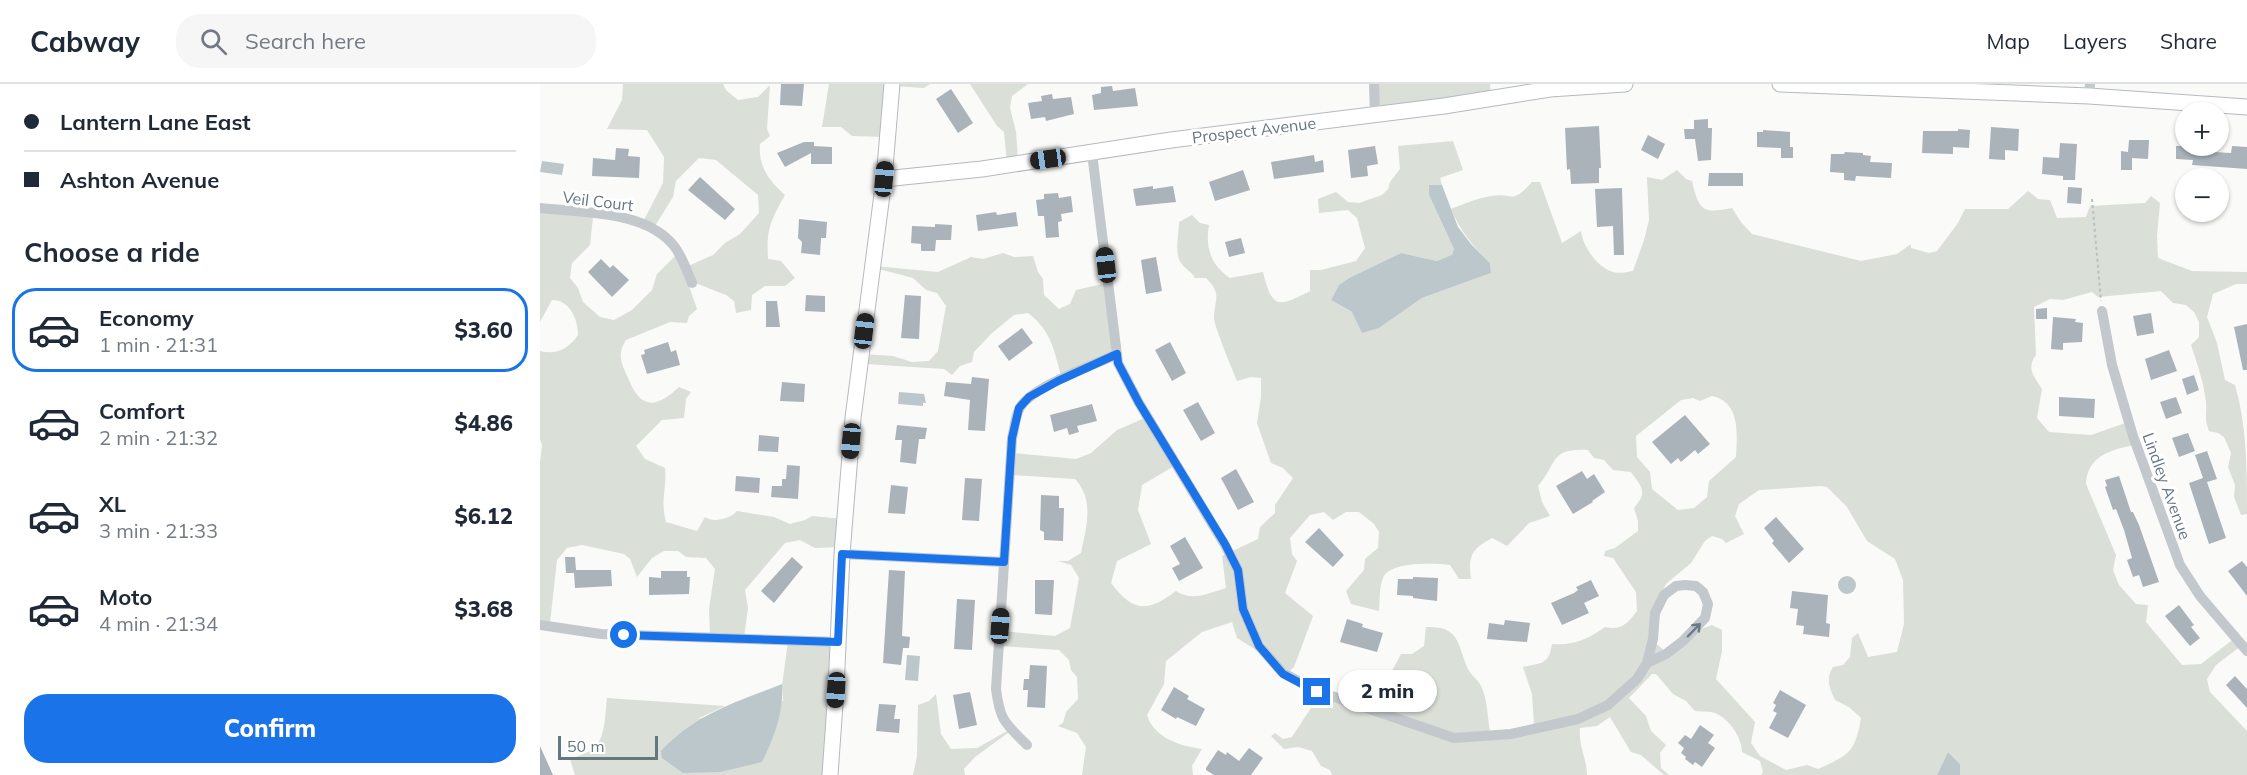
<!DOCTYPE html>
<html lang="en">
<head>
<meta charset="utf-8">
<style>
	:root { --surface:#fff; --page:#f6f6f7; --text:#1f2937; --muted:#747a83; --line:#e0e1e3; --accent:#1a73e8 }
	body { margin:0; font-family:Mulish,sans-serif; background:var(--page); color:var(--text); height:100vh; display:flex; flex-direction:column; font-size:22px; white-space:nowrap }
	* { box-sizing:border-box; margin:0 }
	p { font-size:20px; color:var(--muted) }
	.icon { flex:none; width:33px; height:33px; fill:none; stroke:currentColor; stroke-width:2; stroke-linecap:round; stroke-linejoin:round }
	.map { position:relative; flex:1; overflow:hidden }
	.side { display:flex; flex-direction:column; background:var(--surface); width:540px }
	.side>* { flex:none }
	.banner { display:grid; align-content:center; height:132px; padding:0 24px; background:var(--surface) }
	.fabs { position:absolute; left:1635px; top:18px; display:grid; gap:12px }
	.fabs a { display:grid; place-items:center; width:54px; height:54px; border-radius:50%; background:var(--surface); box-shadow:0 2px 4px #0004; font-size:30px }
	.scale { position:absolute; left:18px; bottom:15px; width:100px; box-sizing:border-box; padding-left:6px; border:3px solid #657683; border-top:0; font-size:16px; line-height:21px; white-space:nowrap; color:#657683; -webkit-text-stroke:4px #fff; paint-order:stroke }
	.end { position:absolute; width:27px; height:27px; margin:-14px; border:8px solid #1a73e8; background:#fff; box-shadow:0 0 0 3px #fff }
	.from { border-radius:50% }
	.bubble { position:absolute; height:42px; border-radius:21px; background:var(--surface); box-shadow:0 2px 4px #0004; font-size:20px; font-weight:800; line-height:42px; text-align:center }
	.car { position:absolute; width:18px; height:36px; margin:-18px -9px; border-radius:8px; box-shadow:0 0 4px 2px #0007; background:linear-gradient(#222 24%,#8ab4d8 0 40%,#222 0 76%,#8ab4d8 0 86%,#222 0) }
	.banner b { display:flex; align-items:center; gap:21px; height:57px; font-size:22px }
	.banner b+b { border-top:2px solid var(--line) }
	.banner i { width:15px; height:15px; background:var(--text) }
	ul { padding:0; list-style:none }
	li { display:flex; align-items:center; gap:18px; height:84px; margin:0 12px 9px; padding:0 12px; border:3px solid transparent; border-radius:24px }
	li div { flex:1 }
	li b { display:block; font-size:22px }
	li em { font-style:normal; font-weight:800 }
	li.on { border-color:var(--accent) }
	li>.icon { width:54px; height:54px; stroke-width:1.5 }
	h2 { padding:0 24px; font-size:27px; line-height:72px }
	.button { display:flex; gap:12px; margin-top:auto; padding:12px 24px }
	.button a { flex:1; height:69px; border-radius:24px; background:var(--accent); color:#fff; font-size:24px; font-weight:800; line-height:69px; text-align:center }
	header { display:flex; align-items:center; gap:36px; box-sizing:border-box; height:84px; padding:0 30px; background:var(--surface); border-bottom:2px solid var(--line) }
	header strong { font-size:28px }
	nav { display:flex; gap:33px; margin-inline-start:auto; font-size:21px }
	.search { width:420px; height:54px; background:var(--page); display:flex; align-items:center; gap:15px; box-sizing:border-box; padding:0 21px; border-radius:24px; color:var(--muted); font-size:22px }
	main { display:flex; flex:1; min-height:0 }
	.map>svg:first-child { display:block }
</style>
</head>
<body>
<header>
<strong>Cabway</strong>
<div class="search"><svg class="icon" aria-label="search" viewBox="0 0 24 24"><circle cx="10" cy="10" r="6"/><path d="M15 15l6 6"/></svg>Search here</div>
<nav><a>Map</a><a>Layers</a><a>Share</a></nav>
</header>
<main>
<section class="side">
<div class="banner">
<b><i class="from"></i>Lantern Lane East</b>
<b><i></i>Ashton Avenue</b>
</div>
<h2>Choose a ride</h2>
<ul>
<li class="on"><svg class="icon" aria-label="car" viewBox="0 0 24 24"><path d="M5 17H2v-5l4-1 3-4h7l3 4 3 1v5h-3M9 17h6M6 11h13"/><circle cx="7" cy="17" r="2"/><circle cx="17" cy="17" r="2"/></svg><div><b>Economy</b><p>1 min · 21:31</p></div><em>$3.60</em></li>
<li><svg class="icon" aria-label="car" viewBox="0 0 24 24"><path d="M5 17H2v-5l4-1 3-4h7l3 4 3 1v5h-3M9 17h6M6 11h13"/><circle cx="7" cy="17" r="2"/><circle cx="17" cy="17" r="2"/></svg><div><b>Comfort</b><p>2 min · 21:32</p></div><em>$4.86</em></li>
<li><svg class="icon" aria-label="car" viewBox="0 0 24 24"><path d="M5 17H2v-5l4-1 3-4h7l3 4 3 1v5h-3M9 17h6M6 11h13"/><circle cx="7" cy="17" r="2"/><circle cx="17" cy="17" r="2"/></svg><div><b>XL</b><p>3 min · 21:33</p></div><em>$6.12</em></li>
<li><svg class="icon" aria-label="car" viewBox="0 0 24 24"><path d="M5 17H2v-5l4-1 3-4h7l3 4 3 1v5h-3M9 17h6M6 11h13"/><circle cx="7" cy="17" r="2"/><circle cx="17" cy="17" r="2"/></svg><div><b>Moto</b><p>4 min · 21:34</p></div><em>$3.68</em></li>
</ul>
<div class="button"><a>Confirm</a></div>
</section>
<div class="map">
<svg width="1707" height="691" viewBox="0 0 1707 691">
	<rect width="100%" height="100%" fill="#fafaf8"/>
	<path fill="#dadfd7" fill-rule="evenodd" d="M83,0h100l3,6 12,10 20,-3 12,-12 -3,44 3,7 -10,8c-2,22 9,37 25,51 -14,25 -19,34 -17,64l13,2 14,17 -10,8h-20l-13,9 -1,15 -15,3 -2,-12 -8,-6 -33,-13 -4,4 8,23 -8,7 -2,7 -17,-1 -44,18c-10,14 -4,25 3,40 12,30 28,28 50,7l12,5 -5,7 -2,19 -22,2 -26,26 9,13 20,9c2,22 -5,32 1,54l31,9 8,-14c8,6 25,2 32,-6l37,6 16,7 15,-4 7,-4 32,3 -1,28 -28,1 -15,-8 -15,3 -40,47 3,18 -4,29 -34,-1 -1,-27 6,-40 -9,-11 -20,-1 -8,-6h-14l-12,7 -15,19 -7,-18 -6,-5 -42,-9 -15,3 -10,12 -7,63h-10v-160l2,-18 -2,-6v-88c17,4 28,-2 38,-16 0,-16 -8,-35 -26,-35l-12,22v-113l53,8 -3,28 -18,18 -2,15 8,10 5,14 17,15 14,3 18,-10 20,-20 5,-16 21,-21 8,14 27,-12 12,-12 15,-9 19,-21 -1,-18 -42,-35 -17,-2 -23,23 -3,16 -18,29 -11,-6 19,-37 1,-26 -17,-27 -40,-1 15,-29z
		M289,0h101l-6,4 -30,-2 -9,51 -33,-1 -11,-9h-19z
		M430,0h58l-16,12 -2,12 6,24 2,27 -11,4 -3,-31 -7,-6z
		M836,0h114l1,12 -114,15z
		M913,57l10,29 -23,8 2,7 -13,1v9l25,54 -2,7 -15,5 -36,-8 -52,25 -10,7 -8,15 48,28 43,-30 69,-25 -1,-10c-17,-17 -30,-32 -39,-54 13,-5 26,-11 40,-13 25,-4 19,10 41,-14h8l22,61 19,-12c2,16 16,36 32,41 5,2 14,0 20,-1l11,-31 5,-20 -2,-43 15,3 15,-10 9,9 6,2c7,30 11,33 40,27l9,14 11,12 109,27 36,-7 14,-10v4l18,5 8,-2 21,-28 7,-14h43l20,-18 10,8 12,1 7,18 29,-1 4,-11 55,-3 6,-7 9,7 -3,33 1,22 34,13 55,1v12h-11l-23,10 -6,23 10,26 8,37 10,5c12,41 12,85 12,129l-6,1 -7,-18 1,-12 -7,-18 3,-14 -7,-16 -6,-4 -9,-2c-5,-14 -2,-16 -3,-29 -2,-19 -9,-39 -15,-57l8,-8v-15l-5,-10 -8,-7 -13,-2 -12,-12 -63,6 -6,-5 -29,8 -13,-1 -16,8 2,48c-10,13 -2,22 6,34l-5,29 12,14 42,3 37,-13 7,23c-23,4 -48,11 -49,39l30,71 -3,15 6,15 17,19 12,1 -2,17 36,43 19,-1 34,-26 6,8 -25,19 -9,14 3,13 37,39v44h-287v-11l-12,-12 -11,23h-176l2,-3 -3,-11 -18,-9c0,-15 -13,-33 -27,-39 -5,-2 -14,-1 -20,-2l-9,-10 -13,-7 -17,-20h-4l-23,24 17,18 5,15 15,14 -6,8 1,15 8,7h-5l-23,-20 -10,-3 -21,-35 -13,9 -17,2c-2,17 7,31 7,47h-255l-2,-5 -9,-4 -9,-15 -14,-4 -14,2 -13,-13 4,-3 8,6 9,-2 28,-43 19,4 18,-27 19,5 16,-5 9,-17h11l12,-8 2,-19c33,-1 31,15 41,40 3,8 11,12 14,19 7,14 6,30 9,45l42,-3 2,-2 -2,-32 -9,-27c18,-4 26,-2 29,-23 21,2 36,-5 53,-17 16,4 23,-4 32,-16l-1,-19 -23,-34 -9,-2 1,-5 10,-3 23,-17v-10l-4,-13c14,-16 8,-21 -3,-36l-18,-2 -9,-10 -10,-2 -6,-8c-39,-2 -30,13 -50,36l4,16 8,14 -21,7 -22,23 -15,-8c-20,11 -24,17 -21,41h-12l-9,-14c-15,-2 -61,-4 -67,13 -4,9 -3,23 -4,33l-28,-7 -5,-13 18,-21 1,-11 13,-11 1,-16 -5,-8 -15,-12h-13l-13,8 -9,-8 -14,3 -20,23 2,16 5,7 -12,32 28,23 -19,51 -4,4 -53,-33 -5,-16 -30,10 -36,29 -2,23 -17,31c7,23 33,31 55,34l-10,17 1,9h-111l4,-28 -9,-14 -19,-7 5,-3 3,-11 12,-13 -1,-22 -6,-7 -2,-10 -10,-10 -58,-4v-15l54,5 15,-8 9,-50 -8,-13 -13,-4h10l13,-8c5,-25 14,-53 -6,-74l-63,-4 1,-22 63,6 15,-6 26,-23 30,-13 29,48 -34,20 -4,25 13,34 -34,17 -6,22c22,29 36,30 65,8 16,11 33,2 50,-3l-4,-32 36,-17 2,-12 15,-14v-8l18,-27 -10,-10 -12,-5 -14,-40 4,-26v-19l-10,-1 -14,4c-4,-10 -24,-57 -23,-64 1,-19 8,-23 -8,-39h-11c-4,-7 -10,-9 -14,-15 -7,-9 -2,-30 -2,-41l13,-7 8,8 9,2c-4,23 2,40 21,53l33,-6c9,38 16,35 47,19v-21h11l35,-9 9,-13 -8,-30 -9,-8 -29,3 -1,-14 18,-7 12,10 11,1 23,-8 6,-6 2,-7 10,-13 -2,-23zM1172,312c29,6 25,39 24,61l-27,24 -2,16 -13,11 -16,2 -26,-21 -2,-17 -13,-15 -1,-21 45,-36 12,-2 7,3zM1281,402l6,1 20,20 20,34 28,18 8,21 1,44 -7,28 -29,5 -10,-24 -6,5 -2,19 -7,8 -10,2c-8,12 -3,22 2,33l14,7 12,11c-6,35 -12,37 -43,51l-11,-4 -21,5 -26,-14 -9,-13 4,-21 -39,-43 6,-28v-21l-10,-5 -14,5 -27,26 -23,-19 5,-26 13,-27 25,-21 14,-22 7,-5 10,3 4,4 18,-9 -9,-18 4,-12 20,-14z
		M463,169l11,4 19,-1 5,16 5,7 1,16 15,14 11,-5 6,-14 31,-7 10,70 -55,26c-8,-28 -10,-48 -34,-66l-14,2 -22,18 -18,19 -2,10 -12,4 -8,9 -8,-6 -78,-5 -3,-10 30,2 19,6 17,-1 9,-10 8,-45 -9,-13 -11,-3 -13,-12 -38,-10 -1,-2 64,6 33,-15 12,2z
		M294,557l-4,134h-255l-5,-16c7,-3 17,-5 23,-10 13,-10 12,-36 14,-51l118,8 -28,13 86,-18 -1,-16 6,-43z
		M396,610l5,40 10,15 26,-1 32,-18h3l-37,27 -11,12 1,6h-52l4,-19 1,-51 11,-4z"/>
	<path fill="#bbc7cb" d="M2,77l22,3 -2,11 -22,-3z
		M889,101h13l16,42 13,17 19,19 1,10 -69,25 -43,30 -17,5 -10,-21 -21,-12 8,-15 10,-7 52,-25 36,8 15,-6 2,-6 -25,-54z
		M359,308l25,2 2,9h-3v3l-25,-2z
		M1298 501a9 9 0 1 1 18 0a9 9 0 1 1-18 0Z
		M367,571l13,1 -2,25 -13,-1z
		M242,600c2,28 -8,53 -20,78l-42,10 -37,1 -21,-15 -1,-7c34,-37 75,-49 121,-67z
		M1408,668l12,12v11h-23z"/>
	<path fill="#aab3b9" d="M241,0h23l-2,22 -22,-1z
		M572,2l1,5 22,-3 3,18 -44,4 -2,-15 9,-2v-6z
		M411,5l22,34 -15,10 -22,-34z
		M512,10l1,5 18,-2 3,17 -28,7 -1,-4 -14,2 -3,-16 14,-2 -1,-5z
		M1168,35v9h4l-1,32 -13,1 -3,-22h-10l-1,-10h10v-9z
		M1059,42l2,42h-2v15l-28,1 -1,-15 -3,1 -2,-42z
		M1451,43l28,2 -1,22 -13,-1v10l-16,-1z
		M1418,45l12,1 -1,18 -16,-1v7l-31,-1 1,-22h35z
		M1223,46l27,2v15h3v11h-12v-10l-24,-1v-15h6z
		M1108,51l17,9 -7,15 -17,-9z
		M1589,56h20l-1,19 -16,-1v12h-11v-19l7,1z
		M264,58h10v4l18,1v17h-21v-11l-26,14 -8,-14z
		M1520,59l17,1 -2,36h-12v-4l-21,-2 1,-17 16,1z
		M835,62l3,18 -11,2 1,10 -17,2 -3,-28z
		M1636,62h19v5l36,2 1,-7 15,1v22l-55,-4 1,-5 -17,-1z
		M76,64l13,1 -1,7 12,1 -1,21 -47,-2 1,-18 22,2z
		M1305,68l18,1v2l8,1 -1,6 22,1 -1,15 -35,-2 -1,5 -11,-1v-7l-14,-1 1,-18h13z
		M774,71l1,7 8,-2 1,12 -50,7 -3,-17z
		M703,86l7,20 -35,11 -6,-19z
		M1169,89h34v13h-35z
		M160,93l35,32 -10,11 -37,-30z
		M613,102v3l20,-3 3,16 -40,4 -3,-17z
		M1528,103l14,1 -1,16 -14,-1z
		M1082,104l2,67h-10l-1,-29 -16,1 -2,-38z
		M518,109l1,5 12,-2 2,16 -12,2 1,7 -4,1 1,15 -13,1 -2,-22h-6l-2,-16 8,-1v-5z
		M456,128l1,3 19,-3 2,14 -40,5 -2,-16z
		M259,135l28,3 -1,16h-5l-1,17 -19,-2 1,-11 -4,-4z
		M395,140l17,1 -1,15h-15l-1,11h-14v-7l-10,-1 1,-17 23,1z
		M701,154l4,15 -16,4 -4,-15z
		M616,173l6,34 -16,3 -5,-34z
		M61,175l9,9 3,-3 16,15 -17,17 -24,-25z
		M266,211l19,1v16l-20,-1z
		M365,211l16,1 -2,43 -18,-1z
		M226,217h11l3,26h-14z
		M1507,224v11h-11v-10z
		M1611,229l3,20 -17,3 -4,-20z
		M1513,233l23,2 -1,3 8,1 -1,19 -19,1v7l-12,-1z
		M1707,240v46h-4l-9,-43z
		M482,244l11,15 -24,18 -11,-15z
		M128,258l3,10 5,-2 4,15 -33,9 -6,-19 4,-1 -1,-4z
		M630,258l16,31 -14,8 -17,-31z
		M1629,266l8,21 -26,9 -6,-21z
		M1654,291l5,15 -12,5 -5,-16z
		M432,293l17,2 -4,52 -17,-1 2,-30 -26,-4 2,-14 25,2z
		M242,298l23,2 -1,18 -24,-1z
		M1519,313l36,2 -1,19 -35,-2z
		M1636,313l6,16 -16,6 -6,-17z
		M658,318l17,31 -14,8 -18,-31z
		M552,320l5,17 -20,5 2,6 -10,3 -2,-7 -13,4 -4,-17z
		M1145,331l25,29 -12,10 -3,-4 -14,12 -3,-4 -7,6 -19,-22z
		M357,341l30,3 -2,11h-6l-3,25 -16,-2 2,-22h-7z
		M1648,349l7,18 -16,6 -7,-19z
		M219,351l20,2 -1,15 -20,-1z
		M1667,367l10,28 -10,3 19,56 -17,6 -20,-61 14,-5 -8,-23z
		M247,381l13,1 -2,33 -27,-2 1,-11h10v-7h4z
		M696,385l18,33 -16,8 -17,-32z
		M1042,387l5,8 7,-5 11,18 -13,9 1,1 -20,12 -17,-28z
		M196,392l24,2 -1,15 -24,-2z
		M1579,392l12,36h2l6,13 20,57 -16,5 -4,-12 -6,2 -6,-17 5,-2 -8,-28 -8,-21 -3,1 -8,-23 2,-1 -2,-6z
		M425,394l17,1 -3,42 -17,-1z
		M351,401l17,2 -3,27 -17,-1z
		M501,411l18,1v12h5l-1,33 -19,-1v-8l-4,-2z
		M1236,433l28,32 -15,14 -17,-20 2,-2 -10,-13z
		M779,444l25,27 -11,12 -28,-25z
		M645,453l18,31 -24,13 -7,-13 8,-4 -10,-18z
		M25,473h10l1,13h35l1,16 -37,2 -1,-15h-8z
		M252,473l11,10 -29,36 -13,-12z
		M1702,477l5,6v29l-19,-25z
		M349,486l16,1 -3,65 8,1 -1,11h-6l-2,17 -18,-2z
		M121,487h26v6h3l-1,17 -40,1v-18l12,1z
		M873,493l25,1 -1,23 -24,-3v-2l-16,-1 1,-16h15z
		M495,496h19l-2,35 -17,-1z
		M1051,496l8,16 -15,7 5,10 -27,12 -11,-22 23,-10 4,-3 -2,-3z
		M1252,507l36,4 -2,28 4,1 -1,13 -26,-3 1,-8 -8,-1 2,-16 -8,-1z
		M417,515l18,1 -3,50 -18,-1z
		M1639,521l15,20 -3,2 9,11 -10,8 -25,-30z
		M807,535l16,5 -1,3 21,6 -6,19 -37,-10z
		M965,536l25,3 -3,19 -40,-3 2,-16 15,2z
		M490,581l17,1 -2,42 -18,-1 1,-17h-5l1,-11h5z
		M1695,592l12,13v19l-21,-23z
		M634,603l15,9 -2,3 18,10 -9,17 -19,-9 -1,2 -15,-9z
		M1240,606l26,15 -18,33 -19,-10 8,-15 -4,-2 3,-6 -3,-2z
		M430,608l7,33 -18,4 -6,-34z
		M339,620l17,1 -2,14h6l-1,14 -23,-2z
		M1160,641l14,10 -6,8 7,5 -13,19 -7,-5 -2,3 -8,-6 1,-2 -5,-4 3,-5 -6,-5 7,-8 6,4z
		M0,662l13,29h-13z
		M709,664l14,10 -12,17h-37l-8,-5v-2l12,-18 8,5 1,-3 12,9z"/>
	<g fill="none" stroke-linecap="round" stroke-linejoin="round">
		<g stroke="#b3babf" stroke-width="17">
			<path id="secondary" d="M1240,0l309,12 158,11
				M344,95l98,-10 189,-29 273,-34 106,-17 75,-5
				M290,691l6,-85 6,-136 11,-136 31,-239 8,-95"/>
		</g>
		<path stroke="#bbbfc2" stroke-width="2" stroke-dasharray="3 3" stroke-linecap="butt" d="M1552,115l9,102"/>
		<path stroke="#c3c8cc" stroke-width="10" d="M834,0l1,30
			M1549,12l1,-12
			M552,69l26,210 21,40 86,142 13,25 5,39 16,37 24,27 34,18 137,47 57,-4 67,-15 30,-14 29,-26 10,-16 6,-24 2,-26 9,-18 12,-9 9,-1 11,1 7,6 5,12 -3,14 -22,23 -17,13 -19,9
			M0,124c42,5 106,2 134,38 8,10 13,25 18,37
			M1562,227l10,54 21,71 47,129 20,31 47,55
			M302,470l161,8
			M0,541l61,9 237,8
			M487,661c-22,-22 -27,-24 -31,-56l16,-251c3,-10 3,-24 9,-32 15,-21 71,-40 96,-52"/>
		<use href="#secondary" stroke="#fff" stroke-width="15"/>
	</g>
	<defs><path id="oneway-shaft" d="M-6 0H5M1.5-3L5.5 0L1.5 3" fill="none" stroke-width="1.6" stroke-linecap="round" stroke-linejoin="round" transform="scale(1.5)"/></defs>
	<use stroke="#6a7a87" href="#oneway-shaft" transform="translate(1154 546) rotate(-46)"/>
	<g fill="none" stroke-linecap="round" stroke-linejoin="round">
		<path stroke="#1a73e8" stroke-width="8" d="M84,551l214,7 4,-88 162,8 8,-124 7,-30 10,-11 29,-16 59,-27 1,9 21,40 86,141 13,26 5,39 16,37 24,28 34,18"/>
	</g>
	<g text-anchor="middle" stroke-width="6" stroke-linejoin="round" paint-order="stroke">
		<g font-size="16" fill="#657683" stroke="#fff">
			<text transform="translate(714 46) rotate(-7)" y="6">Prospect Avenue</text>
			<text transform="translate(58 117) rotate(7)" y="6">Veil Court</text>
			<text transform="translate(1627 402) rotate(70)" y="6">Lindley Avenue</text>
		</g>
	</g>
</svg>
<div class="fabs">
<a>+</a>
<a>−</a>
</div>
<div class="scale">50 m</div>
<i class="end from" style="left:84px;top:551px"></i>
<i class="end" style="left:777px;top:608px"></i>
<div class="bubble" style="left:798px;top:586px;width:99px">2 min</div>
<i class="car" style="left:508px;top:75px;rotate:262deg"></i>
<i class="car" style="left:344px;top:95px;rotate:5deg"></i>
<i class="car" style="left:566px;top:181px;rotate:353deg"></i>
<i class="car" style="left:324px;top:247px;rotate:7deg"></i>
<i class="car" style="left:311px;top:357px;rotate:185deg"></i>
<i class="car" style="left:460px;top:542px;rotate:4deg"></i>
<i class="car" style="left:296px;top:606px;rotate:184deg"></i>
</div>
</main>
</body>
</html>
